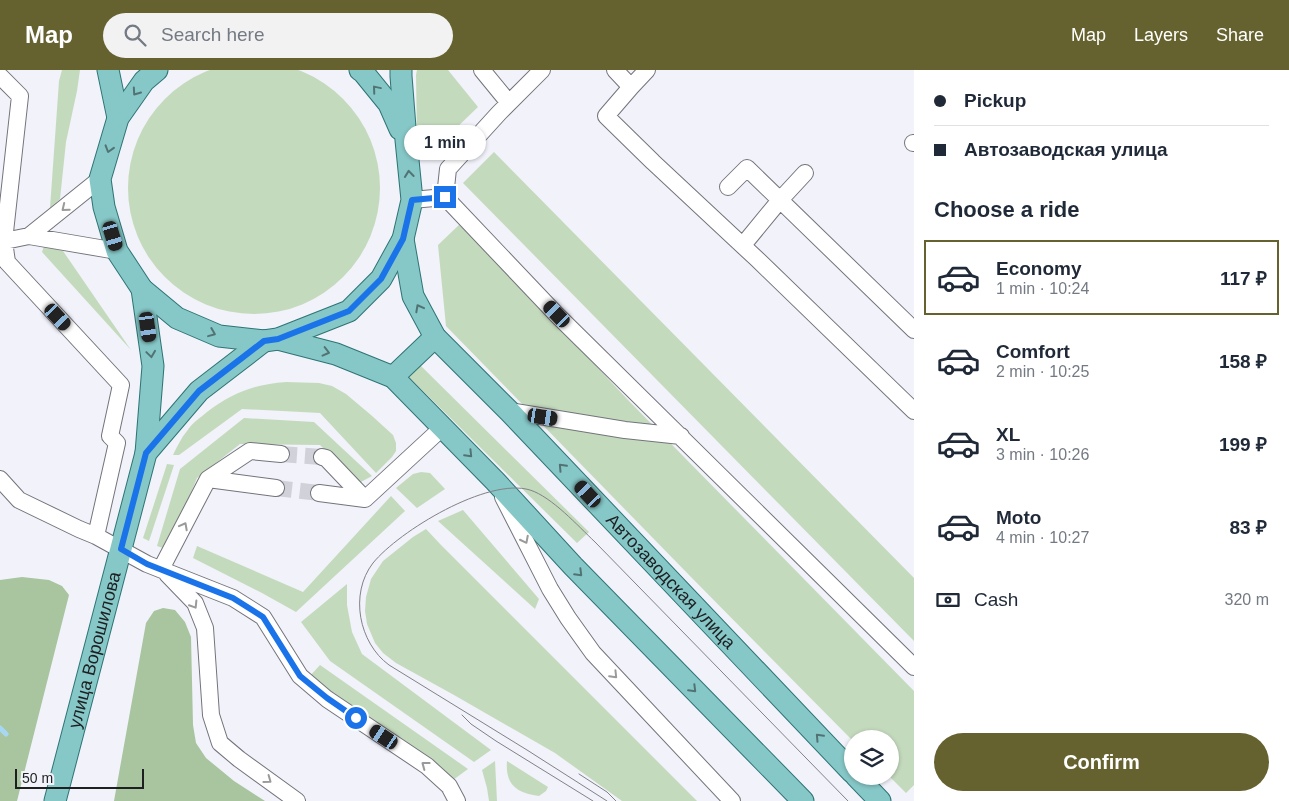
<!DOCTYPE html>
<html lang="en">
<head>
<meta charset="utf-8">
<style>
	:root { --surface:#fff; --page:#f2f2f3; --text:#1f2937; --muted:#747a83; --line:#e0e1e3; --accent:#65622f }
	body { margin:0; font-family:Arial,sans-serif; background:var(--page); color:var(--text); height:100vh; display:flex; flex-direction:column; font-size:19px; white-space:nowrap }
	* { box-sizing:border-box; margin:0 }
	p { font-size:16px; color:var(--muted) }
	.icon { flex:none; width:28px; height:28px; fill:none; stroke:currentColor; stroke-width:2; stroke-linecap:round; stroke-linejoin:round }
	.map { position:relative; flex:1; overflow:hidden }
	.drawer { display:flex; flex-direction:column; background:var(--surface); width:375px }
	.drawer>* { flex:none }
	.hud { display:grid; align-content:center; height:110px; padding:0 20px; background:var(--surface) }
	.tools { position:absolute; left:844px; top:660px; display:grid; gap:10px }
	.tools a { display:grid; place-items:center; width:55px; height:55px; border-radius:50%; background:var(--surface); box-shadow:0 1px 4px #0004; font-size:25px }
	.scale { position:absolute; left:15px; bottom:12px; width:129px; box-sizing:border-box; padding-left:5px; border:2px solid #1e1f21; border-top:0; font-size:14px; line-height:18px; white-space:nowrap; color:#1e1f21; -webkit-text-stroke:4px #f1f2fa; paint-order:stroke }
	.end { position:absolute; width:22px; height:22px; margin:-11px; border:6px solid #1a73e8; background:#fff; box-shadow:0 0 0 2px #fff }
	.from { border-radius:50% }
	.bubble { position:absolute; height:35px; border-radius:18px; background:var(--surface); box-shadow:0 1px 4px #0004; font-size:16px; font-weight:700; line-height:35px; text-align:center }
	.car { position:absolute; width:15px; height:30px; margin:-15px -8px; border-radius:6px; box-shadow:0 0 4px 1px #0007; background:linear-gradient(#222 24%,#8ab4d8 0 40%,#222 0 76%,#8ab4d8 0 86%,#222 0) }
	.hud b { display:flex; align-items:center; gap:18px; height:48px; font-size:19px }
	.hud b+b { border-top:1px solid var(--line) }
	.hud i { width:12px; height:12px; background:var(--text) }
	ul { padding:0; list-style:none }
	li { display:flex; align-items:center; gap:15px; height:75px; margin:0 10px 8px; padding:0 10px; border:2px solid transparent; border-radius:0px }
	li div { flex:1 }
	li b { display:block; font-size:19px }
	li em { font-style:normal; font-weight:700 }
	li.selected { border-color:var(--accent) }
	li>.icon { width:45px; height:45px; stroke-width:1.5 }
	h2 { padding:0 20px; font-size:22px; line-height:60px }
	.pay { display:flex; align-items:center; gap:12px; height:55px; padding:0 20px; font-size:19px }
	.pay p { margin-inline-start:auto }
	.button { display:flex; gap:10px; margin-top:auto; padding:10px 20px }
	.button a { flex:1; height:58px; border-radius:30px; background:var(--accent); color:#fff; font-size:20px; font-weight:700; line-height:58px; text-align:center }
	header { display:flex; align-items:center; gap:30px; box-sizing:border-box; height:70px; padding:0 25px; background:var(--accent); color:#fff }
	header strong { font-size:24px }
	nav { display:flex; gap:28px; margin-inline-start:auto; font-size:18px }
	.search { width:350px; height:45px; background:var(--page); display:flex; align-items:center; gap:12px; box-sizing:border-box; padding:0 18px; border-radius:28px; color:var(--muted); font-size:19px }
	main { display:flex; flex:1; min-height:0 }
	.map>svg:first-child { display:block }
</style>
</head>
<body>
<header>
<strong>Map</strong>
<div class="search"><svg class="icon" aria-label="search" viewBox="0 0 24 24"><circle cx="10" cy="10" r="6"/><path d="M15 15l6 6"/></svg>Search here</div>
<nav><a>Map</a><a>Layers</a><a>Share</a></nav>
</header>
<main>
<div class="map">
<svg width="914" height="731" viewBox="0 0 914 731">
	<rect width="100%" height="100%" fill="#f1f2fa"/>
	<path fill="#c4dabd" d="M128 118a126 126 0 1 1 252 0a126 126 0 1 1-252 0Z
		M62,0h18l-3,21 -11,51 -6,57 -10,9 9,-127z
		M417,0h31l30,37 -55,53 -6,-23 -1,-62z
		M494,82l420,426v63l-451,-458z
		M461,153l168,178 285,290v94l-8,8 -17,-17h1v-37h-38v1l-162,-164 -244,-250 -8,-81z
		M44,176l19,5 68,99 -89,-98z
		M419,294l170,168 -12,11 -167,-165v-10z
		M286,312l33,1 13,3 14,8 25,21 22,20 3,8v8l-4,6 -16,16 -56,-60 -78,-4 -63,46h-6c4,-8 8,-17 14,-24 5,-8 13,-13 20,-19 25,-19 48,-28 79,-30z
		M244,348l70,4 58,54 -13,7 -39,-38 -80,-1 -43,34 -23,57 -11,13 -6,-2 23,-77z
		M167,394l7,1 -25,76 -6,-3z
		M421,402l9,1 15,16 -28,19 -21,-20 17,-14z
		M391,426l14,15 -109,101 -34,-19 -69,-35 4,-12 106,46z
		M463,440l76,89 -4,10 -97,-88z
		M426,459l15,16 256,256h-75l-67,-48 -101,-58 -58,-32 -13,-10 -8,-10 -8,-19 -2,-13 1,-14 5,-18 12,-18 30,-24z
		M347,514v21l5,27 10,22 129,96 -17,12 -144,-101 -29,-39z
		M320,595l148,104 -15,11 -144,-103z
		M495,691l2,40h-8l-2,-13 -5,-18z
		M507,691l41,26 -2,4 -7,5c-22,-3 -34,-11 -32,-35z"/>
	<path fill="#a8c59f" d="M22,507l27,3 13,6 7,9 -52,206h-17v-221z
		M163,538l12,2 10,12 6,15 2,88 3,18 10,15 28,23 31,20h-151l32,-178 8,-12z"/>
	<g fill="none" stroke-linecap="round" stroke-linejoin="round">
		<path stroke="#a7d7f2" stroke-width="5" d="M0,658l6,6"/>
		<path stroke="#d1d2d9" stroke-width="16" stroke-dasharray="16 8" stroke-linecap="butt" d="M281,384l41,3
			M276,418l43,5"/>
		<g stroke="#73747b" stroke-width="18">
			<path id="minor" d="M482,0l27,33
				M615,0l16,17 -25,29 47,46 104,97 157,152
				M0,6l20,20 -16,145 3,21 114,123 -11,51 7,7 -21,93
				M631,17l16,-17
				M913,73h1
				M728,117l19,-19 167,162
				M445,127l3,-28 51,-56 43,-43
				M412,130l33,-3 112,118 357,352
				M29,166l71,-57
				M0,172l29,-6 88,15
				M743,175l37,-45 25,-27
				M509,341l116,19 56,6
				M322,387l4,1 39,41
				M0,409l19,21 60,29 17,7 51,28 86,34 30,19 37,59 27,23 100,67 22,20 8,15
				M208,409l68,9
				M319,423l46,6 78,-72
				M503,427l47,92 18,29 25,35 139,148
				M161,499l47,-90 42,-28 31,3
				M167,504l28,29 10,25 6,87 9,28 19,16 58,42"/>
		</g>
		<g stroke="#2e7474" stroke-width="23">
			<g id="major">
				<path d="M108,0l10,48"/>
				<path d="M157,0l-13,11 -26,37 -18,61 4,28 13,44 25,38 35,29 42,18 45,5 14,-2 71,-28 32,-32 22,-40 9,-39 -6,-60 -5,-64v-6"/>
				<path d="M360,0l3,2 26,32 11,25"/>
				<path id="s1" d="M403,169l10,57 22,41 74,74 343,361"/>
				<path d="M142,219l11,77 -7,87"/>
				<path d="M278,269l58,15 57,23 102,104 78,85 230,235"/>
				<path d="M393,307l42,-40"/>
				<path d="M856,706l24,25"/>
				<path id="s2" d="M55,731l91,-348 53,-62 65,-50"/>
			</g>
		</g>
		<use href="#minor" stroke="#fff" stroke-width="16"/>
		<use href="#major" stroke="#86c7c7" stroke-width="21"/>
		<path stroke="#818286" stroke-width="1" d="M462,645l9,9 25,17 97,60
			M579,704l28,18 9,9
			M607,731l-80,-51 -138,-85c-30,-22 -40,-71 -16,-102 26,-32 115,-86 157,-73 22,7 48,36 65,52l253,259"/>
	</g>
	<defs><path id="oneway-chevron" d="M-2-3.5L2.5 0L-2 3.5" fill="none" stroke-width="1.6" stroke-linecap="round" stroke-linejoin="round" transform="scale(1.25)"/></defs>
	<g stroke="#527374">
		<use href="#oneway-chevron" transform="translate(376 19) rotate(-130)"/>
		<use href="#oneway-chevron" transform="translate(136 22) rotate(125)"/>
		<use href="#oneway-chevron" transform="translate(109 79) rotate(107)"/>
		<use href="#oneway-chevron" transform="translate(409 104) rotate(-96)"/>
		<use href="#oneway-chevron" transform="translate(419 238) rotate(-118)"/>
		<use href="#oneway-chevron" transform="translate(212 263) rotate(22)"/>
		<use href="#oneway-chevron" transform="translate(326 282) rotate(14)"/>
		<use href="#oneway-chevron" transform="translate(151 284) rotate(82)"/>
		<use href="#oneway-chevron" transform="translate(469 384) rotate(46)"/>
		<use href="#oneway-chevron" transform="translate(562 397) rotate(-133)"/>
		<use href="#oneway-chevron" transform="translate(579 503) rotate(45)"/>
		<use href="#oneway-chevron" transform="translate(693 619) rotate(45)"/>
		<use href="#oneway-chevron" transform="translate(819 667) rotate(-133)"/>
	</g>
	<g stroke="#9a9a9b">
		<use href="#oneway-chevron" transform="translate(65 138) rotate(141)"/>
		<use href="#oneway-chevron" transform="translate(184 456) rotate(-62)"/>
		<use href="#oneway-chevron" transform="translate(525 470) rotate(63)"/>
		<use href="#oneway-chevron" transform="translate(194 535) rotate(58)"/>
		<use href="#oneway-chevron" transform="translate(614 605) rotate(46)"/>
		<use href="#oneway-chevron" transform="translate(425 695) rotate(-143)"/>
		<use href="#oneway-chevron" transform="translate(268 710) rotate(36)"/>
	</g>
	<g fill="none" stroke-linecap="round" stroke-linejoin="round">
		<path stroke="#1a73e8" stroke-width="6" d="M356,648l-29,-20 -27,-22 -37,-59 -30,-19 -86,-34 -26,-15 25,-96 53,-62 65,-50 14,-2 71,-28 32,-32 22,-40 9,-39 33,-3"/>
	</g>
	<g text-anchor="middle" stroke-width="4" stroke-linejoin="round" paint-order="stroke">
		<g font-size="18" fill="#1e1f21" stroke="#f1f2fa">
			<text dy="6" stroke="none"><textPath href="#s1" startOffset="444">Автозаводская улица</textPath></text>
			<text dy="6" stroke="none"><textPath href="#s2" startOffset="156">улица Ворошилова</textPath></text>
		</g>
	</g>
</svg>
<div class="tools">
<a><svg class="icon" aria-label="layers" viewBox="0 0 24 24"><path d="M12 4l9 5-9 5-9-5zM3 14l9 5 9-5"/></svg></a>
</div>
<div class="scale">50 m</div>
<i class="end from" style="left:356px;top:648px"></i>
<i class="end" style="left:445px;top:127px"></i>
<div class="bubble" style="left:404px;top:55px;width:82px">1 min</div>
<i class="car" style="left:113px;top:166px;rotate:163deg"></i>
<i class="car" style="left:557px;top:244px;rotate:316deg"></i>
<i class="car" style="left:58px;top:247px;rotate:137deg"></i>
<i class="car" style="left:148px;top:257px;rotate:172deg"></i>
<i class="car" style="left:543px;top:347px;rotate:99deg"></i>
<i class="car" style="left:588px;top:424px;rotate:317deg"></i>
<i class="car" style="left:384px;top:667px;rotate:304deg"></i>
</div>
<section class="drawer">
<div class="hud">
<b><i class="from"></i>Pickup</b>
<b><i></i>Автозаводская улица</b>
</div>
<h2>Choose a ride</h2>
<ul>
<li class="selected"><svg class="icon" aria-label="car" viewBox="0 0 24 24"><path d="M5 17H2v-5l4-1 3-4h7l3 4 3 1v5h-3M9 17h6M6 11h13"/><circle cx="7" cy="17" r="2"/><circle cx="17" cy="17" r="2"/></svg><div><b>Economy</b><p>1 min · 10:24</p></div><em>117 ₽</em></li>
<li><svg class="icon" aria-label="car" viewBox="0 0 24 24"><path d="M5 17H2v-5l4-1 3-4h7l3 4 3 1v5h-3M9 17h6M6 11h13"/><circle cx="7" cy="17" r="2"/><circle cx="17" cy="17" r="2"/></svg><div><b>Comfort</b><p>2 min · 10:25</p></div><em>158 ₽</em></li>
<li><svg class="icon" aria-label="car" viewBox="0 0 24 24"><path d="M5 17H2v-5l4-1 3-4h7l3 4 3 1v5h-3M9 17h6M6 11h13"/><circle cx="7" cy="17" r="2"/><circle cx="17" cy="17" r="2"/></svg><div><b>XL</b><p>3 min · 10:26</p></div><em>199 ₽</em></li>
<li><svg class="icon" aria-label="car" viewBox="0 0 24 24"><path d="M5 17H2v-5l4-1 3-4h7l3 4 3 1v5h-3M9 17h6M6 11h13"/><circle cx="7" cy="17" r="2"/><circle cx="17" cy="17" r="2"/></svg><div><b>Moto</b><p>4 min · 10:27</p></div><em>83 ₽</em></li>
</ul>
<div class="pay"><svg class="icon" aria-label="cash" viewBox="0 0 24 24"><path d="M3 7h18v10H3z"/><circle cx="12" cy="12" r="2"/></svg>Cash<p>320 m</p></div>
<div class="button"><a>Confirm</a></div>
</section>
</main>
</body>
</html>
